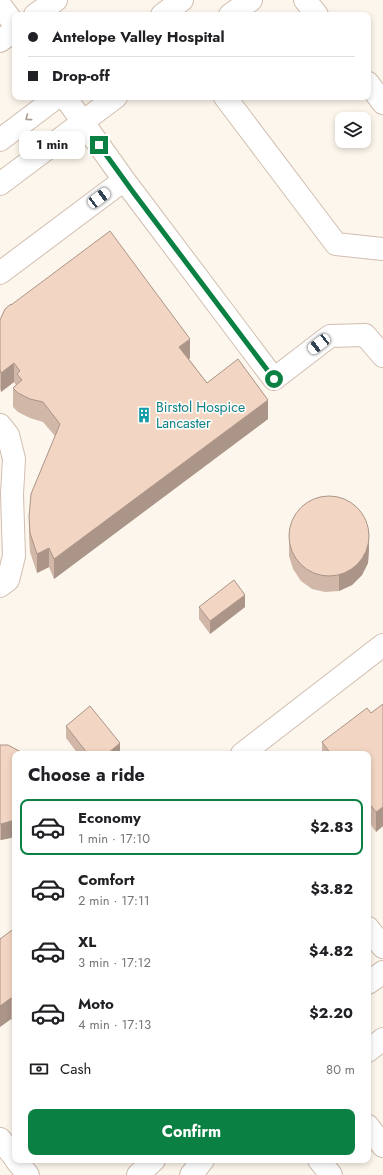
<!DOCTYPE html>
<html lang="en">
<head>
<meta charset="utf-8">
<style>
	:root { --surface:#fff; --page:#f6f6f6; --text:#202124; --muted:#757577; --line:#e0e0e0; --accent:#0b8043 }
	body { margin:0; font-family:Jost,sans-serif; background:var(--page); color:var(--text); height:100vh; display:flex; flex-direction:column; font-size:15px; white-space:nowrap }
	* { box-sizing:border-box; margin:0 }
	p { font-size:13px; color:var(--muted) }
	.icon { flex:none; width:22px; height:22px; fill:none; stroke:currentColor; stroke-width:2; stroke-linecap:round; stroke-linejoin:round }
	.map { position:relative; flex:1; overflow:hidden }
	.sheet { position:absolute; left:12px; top:751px; width:359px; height:412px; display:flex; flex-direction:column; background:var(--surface); border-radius:8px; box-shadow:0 2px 6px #0003 }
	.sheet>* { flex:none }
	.guide { position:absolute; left:12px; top:12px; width:359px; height:88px; border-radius:8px; box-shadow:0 2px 6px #0003; display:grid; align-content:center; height:88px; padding:0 16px; background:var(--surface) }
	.buttons { position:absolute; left:335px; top:112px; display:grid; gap:8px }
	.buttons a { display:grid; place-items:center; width:36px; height:36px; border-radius:8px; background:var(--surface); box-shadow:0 2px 6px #0003; font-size:20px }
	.end { position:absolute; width:18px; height:18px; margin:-9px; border:5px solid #0b8043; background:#fff; box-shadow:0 0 0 2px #fff }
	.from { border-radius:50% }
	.bubble { position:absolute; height:28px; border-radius:8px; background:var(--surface); box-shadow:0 2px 6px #0003; font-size:13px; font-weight:700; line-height:28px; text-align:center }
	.car { position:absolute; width:12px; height:24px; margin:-12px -6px; border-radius:5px; box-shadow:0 0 3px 1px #0007; background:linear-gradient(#fff 24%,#345 0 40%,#fff 0 76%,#345 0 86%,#fff 0) }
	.guide b { display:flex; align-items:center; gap:14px; height:38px; font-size:15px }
	.guide b+b { border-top:1px solid var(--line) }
	.guide i { width:10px; height:10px; background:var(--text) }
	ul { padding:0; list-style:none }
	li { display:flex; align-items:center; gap:12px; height:56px; margin:0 8px 6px; padding:0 8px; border:2px solid transparent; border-radius:8px }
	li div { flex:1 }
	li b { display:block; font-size:15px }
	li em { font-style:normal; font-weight:700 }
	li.selected { border-color:var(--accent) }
	li>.icon { width:36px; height:36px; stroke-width:1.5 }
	h2 { padding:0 16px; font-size:18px; line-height:48px }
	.pay { display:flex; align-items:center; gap:10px; height:44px; padding:0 16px; font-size:15px }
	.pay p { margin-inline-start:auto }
	.cta { display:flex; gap:8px; margin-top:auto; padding:8px 16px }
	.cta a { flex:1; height:46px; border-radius:8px; background:var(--accent); color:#fff; font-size:16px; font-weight:700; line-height:46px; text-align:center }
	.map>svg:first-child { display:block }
</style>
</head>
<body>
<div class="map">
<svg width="383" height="1175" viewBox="0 0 383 1175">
	<rect width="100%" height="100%" fill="#fdf6ec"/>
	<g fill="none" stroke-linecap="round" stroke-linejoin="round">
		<g stroke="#d1beb0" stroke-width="24">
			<path id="minor" d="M305,0l12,15
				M0,5l15,20
				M35,15l21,-15
				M162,15l20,-15
				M230,15l21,-15
				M0,41l15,-11
				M368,83l15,20
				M65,97l59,83 150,199 56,-43 35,-1 18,21
				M225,97l111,147 47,5
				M0,140l57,-43
				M0,184l116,-87
				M0,273l124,-93
				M0,425l8,10 6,24 -2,35 2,62 -6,24 -8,6
				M242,754l141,-109
				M368,928l15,19
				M368,983l15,-11
				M368,1051l15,-12
				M368,1126l15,20
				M0,1139l15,19
				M16,1160l12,15
				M319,1160l12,15
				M138,1175l16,-15
				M191,1175l12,-15"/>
		</g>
		<use href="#minor" stroke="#fff" stroke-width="22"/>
	</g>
	<path fill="#d1b7a8" d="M11,305l179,53 -1,1 18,24 61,36 -214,160 -5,-12 -12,6 -7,-21 -1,-15v-20l26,-81 -12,-14 -13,-4 -12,-6 -5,-5v-19l3,-3 -2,-3 -13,10 -1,-3v-69z
		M289,539l80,10 -1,14 -6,12 -10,10 -13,6 -14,1 -13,-3 -11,-8 -8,-12 -4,-13z
		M199,607h46l-35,27 -11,-15z
		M383,704v122l-7,6 -8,-11v-67h-46v-12l49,-29z
		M66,726l54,28h-42l-12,-16z
		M0,745l14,92 -13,3h-1z
		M15,928v96l-4,-5 -11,8v-88z"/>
	<path fill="#aa9588" d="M190,339v19l-11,8v-19z
		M14,363v19l-13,10v-19z
		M268,400v19l-214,160v-20z
		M369,532v17l-1,14 -6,12 -10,10 -13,6v-16z
		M49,548v19l-12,6v-19z
		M245,595v12l-35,27v-13z
		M120,743v11h-13z
		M383,807v19l-7,6v-20z
		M15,820v17l-14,3v-16z
		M11,998v21l-11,8v-21z"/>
	<path fill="#f3d5c3" stroke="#aa9588" d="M110,231l80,108 -11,8 28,36 31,-24 30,41 -214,159 -5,-11 -12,6 -7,-21 -1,-16 2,-23 29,-70 -17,-22 -13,-3 -12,-6 -5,-5 9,-8 -5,-6 3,-3 -6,-8 -13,10 -1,-3v-50l5,-11 6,-5v1z
		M289 536a40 40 0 1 1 80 0a40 40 0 1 1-80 0Z
		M234,580l11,15 -35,26 -11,-14z
		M383,704v103l-7,5 -8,-10v-48h-37l-9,-12 45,-34 4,5z
		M90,706l30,37 -13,11h-19l-22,-28z
		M0,745h8l13,7 2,2h-8v66l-14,4h-1z
		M15,928v75l-4,-5 -11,8v-67z"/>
	<defs><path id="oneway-chevron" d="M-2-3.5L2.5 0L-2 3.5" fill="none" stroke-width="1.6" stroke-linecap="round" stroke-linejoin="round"/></defs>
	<use stroke="#af9d94" href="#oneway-chevron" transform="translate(28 118) rotate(143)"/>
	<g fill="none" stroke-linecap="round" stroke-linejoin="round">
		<path stroke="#0b8043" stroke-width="5" d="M99,145l34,47 141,187"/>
	</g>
	<defs>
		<g id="building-bare" transform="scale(1.2)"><path d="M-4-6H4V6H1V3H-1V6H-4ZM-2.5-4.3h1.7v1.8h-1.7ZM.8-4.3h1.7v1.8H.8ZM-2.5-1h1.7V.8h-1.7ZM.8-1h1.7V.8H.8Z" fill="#0f9aa8" stroke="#fffaf3" stroke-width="2.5" paint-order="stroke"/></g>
	</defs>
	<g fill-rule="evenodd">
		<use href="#building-bare" x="144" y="415"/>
	</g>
	<g text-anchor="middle" stroke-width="3.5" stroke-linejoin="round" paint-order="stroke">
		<g font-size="14" fill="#0d838f" stroke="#fffaf3" text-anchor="start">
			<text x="156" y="412">Birstol Hospice<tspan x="156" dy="16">Lancaster</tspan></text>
		</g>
	</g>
</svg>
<div class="buttons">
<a><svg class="icon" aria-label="layers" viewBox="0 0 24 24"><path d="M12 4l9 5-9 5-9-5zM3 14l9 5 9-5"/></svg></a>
</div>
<i class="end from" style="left:274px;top:379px"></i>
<i class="end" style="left:99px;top:145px"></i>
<div class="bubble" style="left:19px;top:131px;width:66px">1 min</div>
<i class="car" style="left:99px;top:198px;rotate:53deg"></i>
<i class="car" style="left:319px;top:344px;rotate:232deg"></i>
<div class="guide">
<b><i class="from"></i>Antelope Valley Hospital</b>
<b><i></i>Drop-off</b>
</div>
<section class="sheet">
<h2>Choose a ride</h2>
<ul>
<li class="selected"><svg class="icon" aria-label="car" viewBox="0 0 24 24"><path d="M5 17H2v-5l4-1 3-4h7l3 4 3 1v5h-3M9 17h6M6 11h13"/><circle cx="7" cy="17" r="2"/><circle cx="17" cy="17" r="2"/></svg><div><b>Economy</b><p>1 min · 17:10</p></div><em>$2.83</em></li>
<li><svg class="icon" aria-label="car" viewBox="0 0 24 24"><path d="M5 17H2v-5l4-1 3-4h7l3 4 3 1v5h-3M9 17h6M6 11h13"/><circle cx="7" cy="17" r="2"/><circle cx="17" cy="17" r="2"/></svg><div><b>Comfort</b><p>2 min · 17:11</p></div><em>$3.82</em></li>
<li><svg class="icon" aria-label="car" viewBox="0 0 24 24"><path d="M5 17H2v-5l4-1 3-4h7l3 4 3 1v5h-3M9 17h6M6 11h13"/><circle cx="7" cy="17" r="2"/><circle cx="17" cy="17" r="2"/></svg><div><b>XL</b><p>3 min · 17:12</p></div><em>$4.82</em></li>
<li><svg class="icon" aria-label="car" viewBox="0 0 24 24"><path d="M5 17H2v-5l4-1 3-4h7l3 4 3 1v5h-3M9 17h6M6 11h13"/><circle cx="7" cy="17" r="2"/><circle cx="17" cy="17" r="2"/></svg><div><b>Moto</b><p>4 min · 17:13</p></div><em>$2.20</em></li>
</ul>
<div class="pay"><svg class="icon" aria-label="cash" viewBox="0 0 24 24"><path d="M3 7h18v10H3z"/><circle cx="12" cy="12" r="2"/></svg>Cash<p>80 m</p></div>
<div class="cta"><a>Confirm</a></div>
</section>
</div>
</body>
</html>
